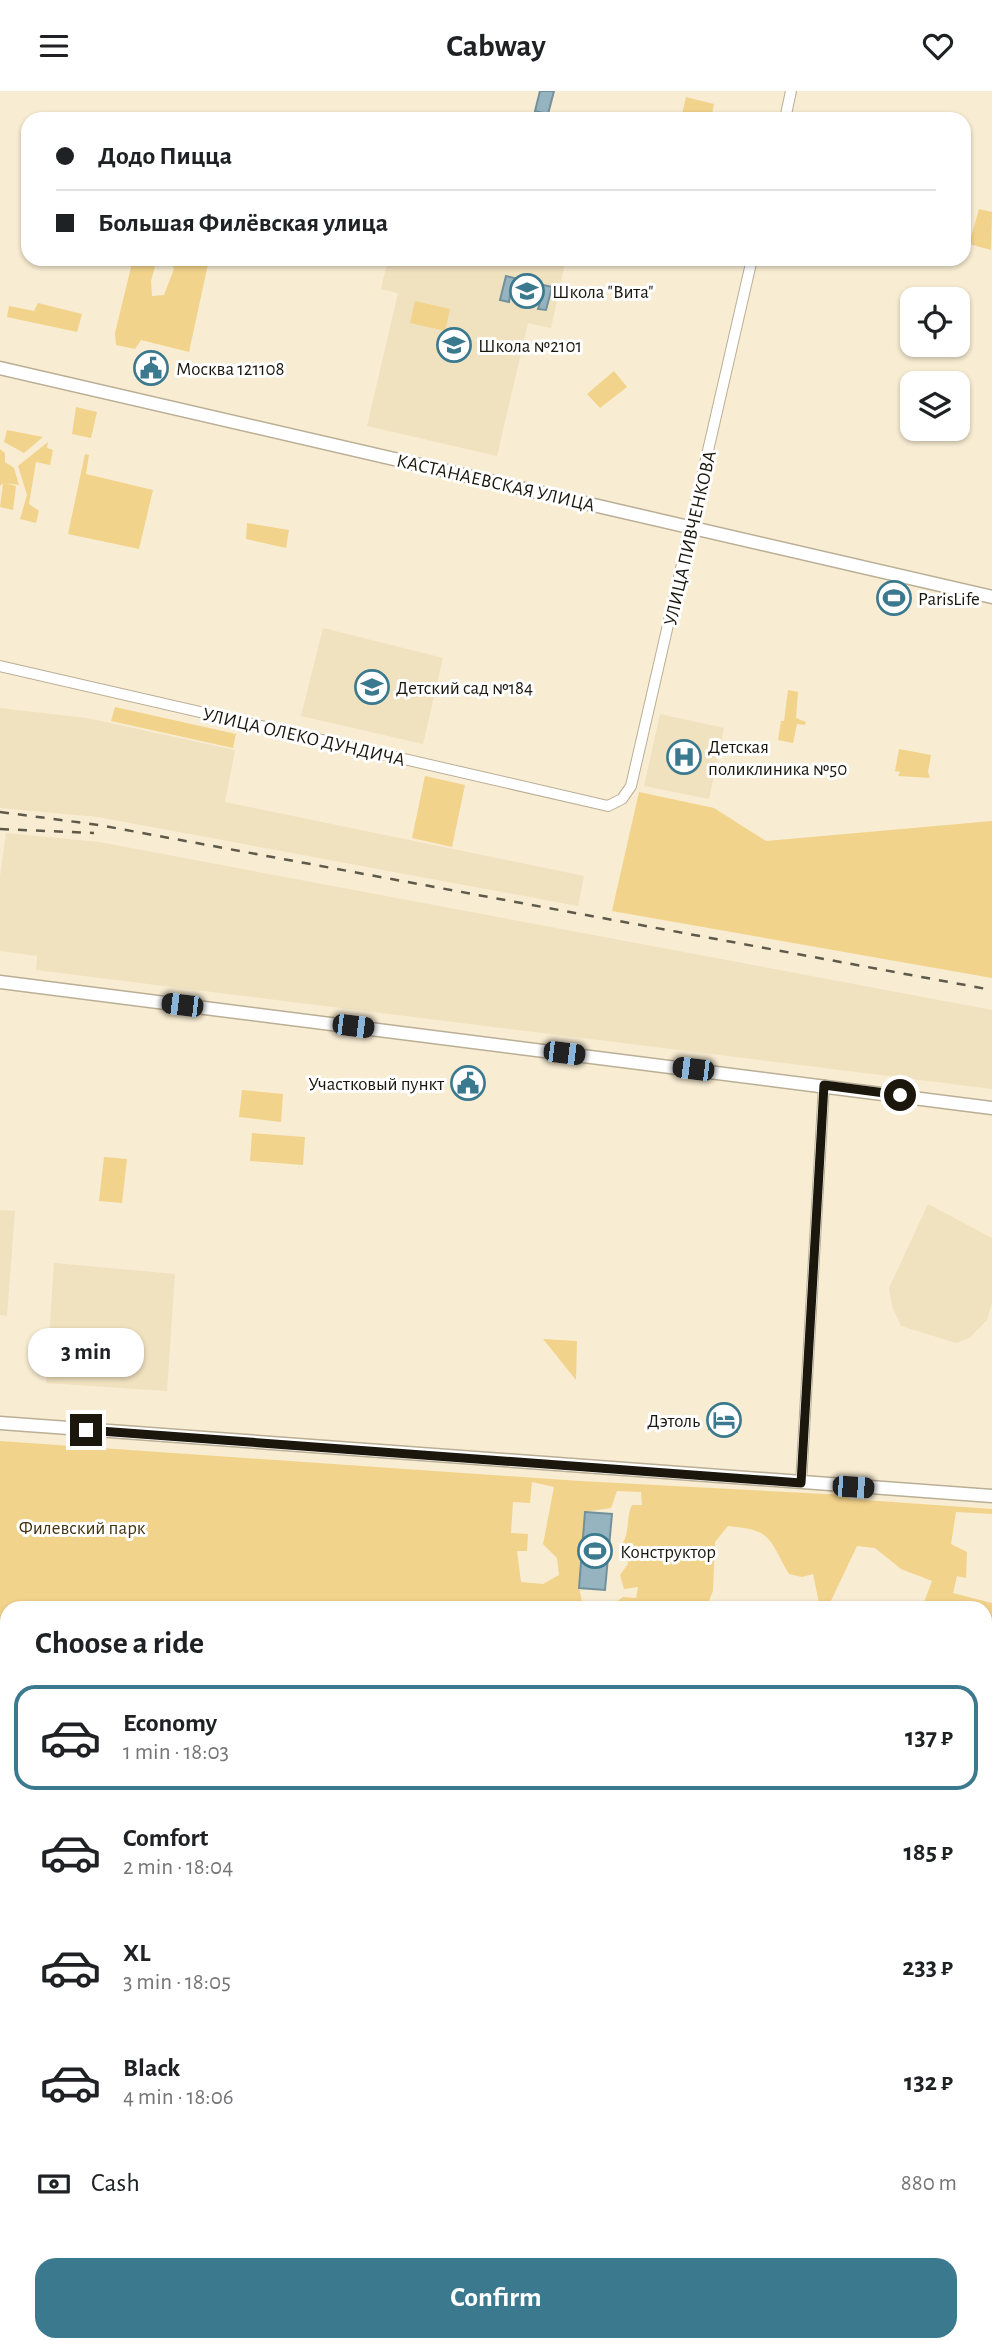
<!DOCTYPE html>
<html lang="en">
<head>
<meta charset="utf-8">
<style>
	:root { --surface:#fff; --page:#f6f6f6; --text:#202124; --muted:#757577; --line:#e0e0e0; --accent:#3b798e }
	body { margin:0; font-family:"Alegreya Sans",sans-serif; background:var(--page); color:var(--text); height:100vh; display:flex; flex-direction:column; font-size:26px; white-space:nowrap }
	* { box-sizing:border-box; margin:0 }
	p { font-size:23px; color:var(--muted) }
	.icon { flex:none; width:38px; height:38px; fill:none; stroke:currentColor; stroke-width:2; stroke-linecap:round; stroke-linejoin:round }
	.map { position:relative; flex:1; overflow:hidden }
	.panel { position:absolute; left:0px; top:1510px; width:992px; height:751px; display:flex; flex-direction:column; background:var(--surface); border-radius:21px 21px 0 0; box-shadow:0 2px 5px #0004 }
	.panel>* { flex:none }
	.hud { position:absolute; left:21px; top:21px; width:950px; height:154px; border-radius:21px; box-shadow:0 2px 5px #0004; display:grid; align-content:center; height:154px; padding:0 35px; background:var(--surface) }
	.buttons { position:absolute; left:900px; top:196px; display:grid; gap:14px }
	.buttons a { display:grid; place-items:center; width:70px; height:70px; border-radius:14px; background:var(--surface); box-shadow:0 2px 5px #0004; font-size:35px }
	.end { position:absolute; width:32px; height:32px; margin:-16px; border:9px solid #1b170d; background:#fff; box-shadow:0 0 0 4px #fff }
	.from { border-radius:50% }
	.bubble { position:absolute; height:49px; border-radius:21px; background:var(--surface); box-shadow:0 2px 5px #0004; font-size:23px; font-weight:700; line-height:49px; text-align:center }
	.car { position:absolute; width:21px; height:42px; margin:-21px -10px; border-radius:9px; box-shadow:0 0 5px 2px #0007; background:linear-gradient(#222 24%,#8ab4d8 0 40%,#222 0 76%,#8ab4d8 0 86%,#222 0) }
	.hud b { display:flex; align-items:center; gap:24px; height:66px; font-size:26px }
	.hud b+b { border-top:2px solid var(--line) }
	.hud i { width:18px; height:18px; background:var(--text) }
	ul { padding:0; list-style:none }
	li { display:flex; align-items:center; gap:21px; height:105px; margin:0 14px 10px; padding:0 21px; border:4px solid transparent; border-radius:21px }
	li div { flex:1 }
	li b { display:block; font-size:26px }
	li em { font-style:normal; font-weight:700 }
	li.active { border-color:var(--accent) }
	li>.icon { width:63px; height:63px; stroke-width:1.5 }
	h2 { padding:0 35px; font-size:32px; line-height:84px }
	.pay { display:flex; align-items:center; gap:18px; height:77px; padding:0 35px; font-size:26px }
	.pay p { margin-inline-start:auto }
	.primary-button { display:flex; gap:14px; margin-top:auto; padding:14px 35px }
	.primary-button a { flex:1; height:80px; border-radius:21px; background:var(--accent); color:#fff; font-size:28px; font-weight:700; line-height:80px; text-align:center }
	header { display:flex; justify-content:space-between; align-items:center; height:91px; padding:0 35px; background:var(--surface); font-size:32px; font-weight:700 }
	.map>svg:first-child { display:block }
</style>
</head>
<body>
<header><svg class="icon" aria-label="menu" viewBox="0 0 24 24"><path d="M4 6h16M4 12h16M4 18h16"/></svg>Cabway<svg class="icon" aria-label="heart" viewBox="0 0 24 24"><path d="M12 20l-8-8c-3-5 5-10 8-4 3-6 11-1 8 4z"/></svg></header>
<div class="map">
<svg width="992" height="2260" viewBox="0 0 992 2260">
	<rect width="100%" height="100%" fill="#f8ecd2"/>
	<path fill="#f0e1bf" d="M388,168h178l-15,69 -23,-5 -31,133 -130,-30 31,-133 -17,-4z
		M323,537l120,30 -20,86 -122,-28z
		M0,617l87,10 148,32 -10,52 359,74 -6,30 -480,-89 -98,-9z
		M660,623l64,14 -15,71 -65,-13z
		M6,742l93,9 893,168v79l-956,-119 1,-14 -37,-5v-75z
		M928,1113l64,34v65l-5,17 -18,18 -13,5 -55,-17 -9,-20 -3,-18z
		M0,1119l15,1 -8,105 -7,-1z
		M54,1172l121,11 -8,117 -121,-8z"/>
	<path fill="#f2d38b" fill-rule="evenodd" d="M686,6l28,7 -3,15h-30z
		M979,118l13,3 -1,38 -22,-6z
		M133,168h24l-6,22 1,15 12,-1 10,-26 -5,-10 39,5 -19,88 -48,-12 -6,9 -19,-4 -1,-12z
		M415,210l35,8 -5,22 -35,-8z
		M38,212l44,11 -5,18 -70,-15 2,-11 25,5z
		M614,280l13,16 -27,21 -13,-14z
		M76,316l21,5 -6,26 -19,-4z
		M7,339l36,7 -19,16 -20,-11z
		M48,351l-1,6 6,2 -3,15 -14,-3 -7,42 10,7 -3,12 -16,-4 7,-24 -9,-29z
		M0,358l5,4v9l9,6 5,17 -14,-2 11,3 -3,24 -13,-3 3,-24 -3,3z
		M85,363l4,1 -3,19 67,16 -14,59 -71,-15z
		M247,432l42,7 -3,18 -40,-9z
		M788,599l10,2 -2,26 10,4 -1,3 -8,-1 -4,19 -15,-3 3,-19h3z
		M115,616l121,27 -3,14 -122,-27z
		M899,658l32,6 -3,17 2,6 -32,-2 2,-4 -5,-1z
		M425,685l40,9 -13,62 -40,-9z
		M639,701l75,16 52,33 226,-20v157l-380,-67z
		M242,999l41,4 -2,28 -42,-5z
		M252,1042l53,4 -2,28 -53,-4z
		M104,1066l23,2 -5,44 -23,-2z
		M543,1248l34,2 -1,39z
		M0,1350l580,40 264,14 6,4 142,10v5l-36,-2 -5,32 16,8 -1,26 -9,-2 -4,17 39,10v15l-7,-1v-9h-20l-8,-5 -2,5h-39l7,-3 9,-24 -31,-12 -26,-21 -18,-2 -28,59 10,3h-19l-7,-34 -11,3 -13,-3c-21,-36 -16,-44 -61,-48l-13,16 -2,49 -7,17h-143v-5l-32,-2 -7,4 -1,3h-516v625l-7,4zM532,1391l22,5 -11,57 14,14 2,17 -16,9 -22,-2 -4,-31h10l1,-17 -17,-1 2,-31 17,1zM617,1400l24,1 1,13h-10c-6,12 -2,25 -9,38l4,6 1,15 -8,11 4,14 14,-2 -2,11 -13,-1 -10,7 -31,-3 -3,-13 6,-76 26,-4z
		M992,1572v334l-7,1v-329z
		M985,2068h7v84h-7z
		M130,2254h704l1,6h-721z"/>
	<path fill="#e2bd65" stroke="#a68b4b" stroke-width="2" d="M992,1906v162h-7v-161z
		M7,2142v112h123l-16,6h-114v-114z"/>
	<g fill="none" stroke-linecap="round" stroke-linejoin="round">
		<path stroke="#a68b4b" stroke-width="2.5" d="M0,1946l7,-1"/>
	</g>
	<path fill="#96b4c0" stroke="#73919c" stroke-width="2" d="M540,0h14l-6,23 -13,-3z
		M506,185l46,11 -6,23 -8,-1 2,-7 -30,-7 -1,7 -9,-2z
		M711,1318l27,2 -1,21 -28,-3z
		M585,1421l27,2 -7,76 -26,-2z"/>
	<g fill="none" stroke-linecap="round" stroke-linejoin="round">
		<g stroke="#baae95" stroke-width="10">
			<path id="pedestrian" d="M985,1903l7,-1
				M0,2142l7,-4"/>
		</g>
		<g stroke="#baae95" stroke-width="12">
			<path id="minor" d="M785,28l6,-28
				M0,575l608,140 14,-7 9,-13 121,-527
				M801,1392l23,-398"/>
		</g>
		<g stroke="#baae95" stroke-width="15">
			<path id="tertiary" d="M0,277l992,229
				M0,891l992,126
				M0,1332l992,73"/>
		</g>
		<use href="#pedestrian" stroke="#fff" stroke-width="7"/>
		<use href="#minor" stroke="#fff" stroke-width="10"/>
		<use href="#tertiary" stroke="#fff" stroke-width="12"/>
		<path stroke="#5f594a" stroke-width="2.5" stroke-dasharray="9 9" stroke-linecap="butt" d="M0,721l99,13 893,165
			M0,738l94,4"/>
	</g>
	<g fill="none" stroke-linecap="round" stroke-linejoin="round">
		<path stroke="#1b170d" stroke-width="9" d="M86,1339l715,53 23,-398 76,10"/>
	</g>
	<defs>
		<g id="school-ring" transform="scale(1.75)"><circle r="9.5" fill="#fff" stroke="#3b798e" stroke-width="1.5"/><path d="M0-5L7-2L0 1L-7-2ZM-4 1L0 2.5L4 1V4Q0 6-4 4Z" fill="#3b798e"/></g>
		<g id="civic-ring" transform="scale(1.75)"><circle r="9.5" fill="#fff" stroke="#3b798e" stroke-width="1.5"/><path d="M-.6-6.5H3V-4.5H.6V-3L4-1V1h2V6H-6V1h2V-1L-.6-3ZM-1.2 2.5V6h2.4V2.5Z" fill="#3b798e"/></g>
		<g id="stadium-ring" transform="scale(1.75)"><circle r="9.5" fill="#fff" stroke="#3b798e" stroke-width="1.5"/><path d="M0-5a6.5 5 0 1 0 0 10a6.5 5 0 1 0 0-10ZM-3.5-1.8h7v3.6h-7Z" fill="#3b798e"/></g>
		<g id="hospital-ring" transform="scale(1.75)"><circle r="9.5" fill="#fff" stroke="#3b798e" stroke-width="1.5"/><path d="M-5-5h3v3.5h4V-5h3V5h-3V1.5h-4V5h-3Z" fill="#3b798e"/></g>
		<g id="hotel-ring" transform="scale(1.75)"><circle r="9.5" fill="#fff" stroke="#3b798e" stroke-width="1.5"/><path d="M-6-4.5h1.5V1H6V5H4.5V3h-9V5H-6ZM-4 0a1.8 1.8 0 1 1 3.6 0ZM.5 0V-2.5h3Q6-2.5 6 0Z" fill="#3b798e"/></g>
	</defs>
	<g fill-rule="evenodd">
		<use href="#school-ring" x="527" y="200"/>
		<use href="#school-ring" x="454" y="254"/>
		<use href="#civic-ring" x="151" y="277"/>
		<use href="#stadium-ring" x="894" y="507"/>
		<use href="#school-ring" x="372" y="596"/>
		<use href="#hospital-ring" x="684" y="666"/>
		<use href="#civic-ring" x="468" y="992"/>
		<use href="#hotel-ring" x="724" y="1329"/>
		<use href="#stadium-ring" x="595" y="1460"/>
	</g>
	<g text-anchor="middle" stroke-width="6" stroke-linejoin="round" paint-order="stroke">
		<g font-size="19" fill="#1b170d" stroke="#fff" text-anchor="start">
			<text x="552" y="207">Школа "Вита"</text>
			<text x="478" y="261">Школа №2101</text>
			<text x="176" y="284">Москва 121108</text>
			<text x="918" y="514">ParisLife</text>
			<text x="396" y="603">Детский сад №184</text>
			<text x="708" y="662">Детская<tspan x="708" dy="22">поликлиника №50</tspan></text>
			<text x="444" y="999" text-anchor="end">Участковый пункт</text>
			<text x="700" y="1336" text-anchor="end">Дэтоль</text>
			<text x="620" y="1467">Конструктор</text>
		</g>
		<g font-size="19" fill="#1b170d" stroke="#fff">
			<text transform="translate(496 391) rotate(13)" y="7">КАСТАНАЕВСКАЯ УЛИЦА</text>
			<text transform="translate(689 447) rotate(-77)" y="7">УЛИЦА ПИВЧЕНКОВА</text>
			<text transform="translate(304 645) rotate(13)" y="7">УЛИЦА ОЛЕКО ДУНДИЧА</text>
		</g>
		<g font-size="19" fill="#44340e" stroke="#fff">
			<text x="82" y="1443">Филевский парк</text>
		</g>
	</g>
</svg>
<div class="buttons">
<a><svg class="icon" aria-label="locate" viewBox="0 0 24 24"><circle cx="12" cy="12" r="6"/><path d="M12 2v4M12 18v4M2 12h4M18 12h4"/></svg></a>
<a><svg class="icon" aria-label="layers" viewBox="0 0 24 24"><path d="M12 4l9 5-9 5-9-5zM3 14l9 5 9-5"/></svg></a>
</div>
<i class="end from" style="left:900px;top:1004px"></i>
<i class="end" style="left:86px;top:1339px"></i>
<div class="bubble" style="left:28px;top:1237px;width:116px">3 min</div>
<i class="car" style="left:182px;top:914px;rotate:277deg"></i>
<i class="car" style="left:353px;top:935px;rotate:97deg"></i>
<i class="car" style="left:564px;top:962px;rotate:97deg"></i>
<i class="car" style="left:693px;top:978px;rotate:277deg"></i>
<i class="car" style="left:853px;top:1396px;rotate:94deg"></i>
<div class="hud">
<b><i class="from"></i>Додо Пицца</b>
<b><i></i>Большая Филёвская улица</b>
</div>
<section class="panel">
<h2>Choose a ride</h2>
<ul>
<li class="active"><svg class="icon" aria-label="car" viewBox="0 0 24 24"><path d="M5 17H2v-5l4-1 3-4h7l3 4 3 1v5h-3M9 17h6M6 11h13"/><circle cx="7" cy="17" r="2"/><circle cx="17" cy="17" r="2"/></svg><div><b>Economy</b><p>1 min · 18:03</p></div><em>137 ₽</em></li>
<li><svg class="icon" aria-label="car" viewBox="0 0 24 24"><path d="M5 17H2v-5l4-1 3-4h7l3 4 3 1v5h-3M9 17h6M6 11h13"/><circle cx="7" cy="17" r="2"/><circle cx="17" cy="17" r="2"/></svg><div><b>Comfort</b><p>2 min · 18:04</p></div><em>185 ₽</em></li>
<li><svg class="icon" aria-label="car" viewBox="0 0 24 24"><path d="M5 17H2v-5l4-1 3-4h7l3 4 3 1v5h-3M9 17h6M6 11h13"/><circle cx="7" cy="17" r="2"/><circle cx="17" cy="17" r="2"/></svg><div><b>XL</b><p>3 min · 18:05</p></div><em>233 ₽</em></li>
<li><svg class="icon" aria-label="car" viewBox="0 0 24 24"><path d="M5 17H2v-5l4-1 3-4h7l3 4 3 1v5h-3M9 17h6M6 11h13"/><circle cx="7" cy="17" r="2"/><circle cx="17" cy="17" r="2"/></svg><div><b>Black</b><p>4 min · 18:06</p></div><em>132 ₽</em></li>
</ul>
<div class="pay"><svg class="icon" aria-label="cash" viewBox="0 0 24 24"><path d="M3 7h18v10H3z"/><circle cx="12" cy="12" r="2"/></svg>Cash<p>880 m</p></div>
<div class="primary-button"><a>Confirm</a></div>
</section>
</div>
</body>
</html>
